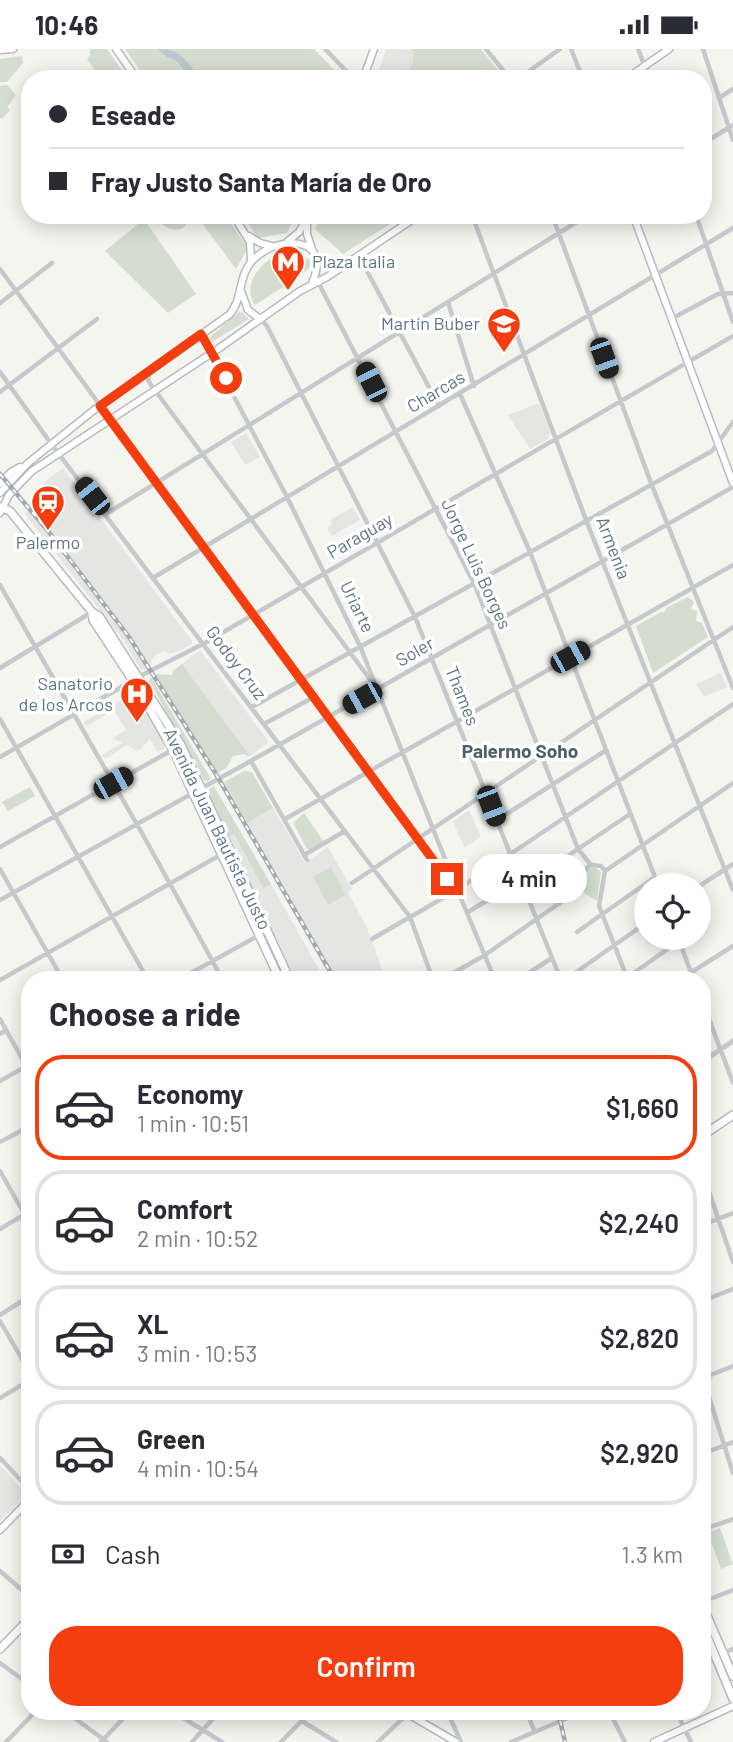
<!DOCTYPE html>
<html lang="en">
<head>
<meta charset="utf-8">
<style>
	:root { --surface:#fff; --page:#f2f2f3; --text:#2b2b33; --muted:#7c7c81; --line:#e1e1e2; --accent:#f53e10 }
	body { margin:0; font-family:Barlow,sans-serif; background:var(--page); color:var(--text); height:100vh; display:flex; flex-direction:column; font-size:26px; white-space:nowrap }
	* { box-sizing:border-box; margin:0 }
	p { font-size:23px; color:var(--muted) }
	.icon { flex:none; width:38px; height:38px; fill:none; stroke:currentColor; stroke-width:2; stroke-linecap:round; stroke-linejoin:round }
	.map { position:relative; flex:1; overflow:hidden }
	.drawer { position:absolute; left:21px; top:922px; width:690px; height:749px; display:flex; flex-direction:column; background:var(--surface); border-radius:28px; box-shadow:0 4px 18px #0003 }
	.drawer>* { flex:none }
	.top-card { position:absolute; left:21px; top:21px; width:691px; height:154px; border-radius:28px; box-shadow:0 4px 18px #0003; display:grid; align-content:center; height:154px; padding:0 28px; background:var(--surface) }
	.fabs { position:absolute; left:634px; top:824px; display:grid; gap:14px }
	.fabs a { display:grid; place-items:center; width:77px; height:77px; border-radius:50%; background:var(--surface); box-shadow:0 4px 18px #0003; font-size:35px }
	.end { position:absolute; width:32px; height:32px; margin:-16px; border:9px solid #f53e10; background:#fff; box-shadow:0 0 0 4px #fff }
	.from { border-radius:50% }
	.bubble { position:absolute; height:49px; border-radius:24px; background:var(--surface); box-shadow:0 4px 18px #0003; font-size:23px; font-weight:600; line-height:49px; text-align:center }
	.car { position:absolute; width:21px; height:42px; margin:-21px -10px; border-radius:9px; box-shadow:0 0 5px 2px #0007; background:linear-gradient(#222 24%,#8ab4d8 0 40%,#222 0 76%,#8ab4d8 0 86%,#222 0) }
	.top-card b { display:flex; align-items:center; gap:24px; height:66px; font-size:26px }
	.top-card b+b { border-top:2px solid var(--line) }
	.top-card i { width:18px; height:18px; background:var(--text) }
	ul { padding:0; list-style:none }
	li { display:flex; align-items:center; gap:21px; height:105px; margin:0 14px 10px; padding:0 14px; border:4px solid var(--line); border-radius:28px }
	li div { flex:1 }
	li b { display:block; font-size:26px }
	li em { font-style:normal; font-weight:600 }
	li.selected { border-color:var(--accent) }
	li>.icon { width:63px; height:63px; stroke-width:1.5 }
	h2 { padding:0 28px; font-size:32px; line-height:84px }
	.pay { display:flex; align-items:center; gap:18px; height:77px; padding:0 28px; font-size:26px }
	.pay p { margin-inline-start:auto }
	.button { display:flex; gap:14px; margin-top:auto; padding:14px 28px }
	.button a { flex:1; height:80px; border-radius:28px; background:var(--accent); color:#fff; font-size:28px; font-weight:600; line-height:80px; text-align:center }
	.status { display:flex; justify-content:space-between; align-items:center; height:49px; padding:0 35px; background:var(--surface); direction:ltr }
	.status svg { height:19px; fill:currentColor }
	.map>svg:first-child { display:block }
</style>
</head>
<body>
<div class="status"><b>10:46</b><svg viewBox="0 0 49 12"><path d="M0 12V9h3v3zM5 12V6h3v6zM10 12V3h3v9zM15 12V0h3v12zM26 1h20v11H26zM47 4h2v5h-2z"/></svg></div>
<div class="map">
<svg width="733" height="1693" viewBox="0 0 733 1693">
	<rect width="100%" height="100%" fill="#f5f5f0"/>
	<path fill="#e5e6e4" d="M386,0l27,1v14l-16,15h-21z
		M539,354l11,29 -2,7 -18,10 -22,-34z
		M246,384l14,24 -15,8 -14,-23z
		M63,419l129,173v3l-13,7 -10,3 -5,-3 -11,6 -3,11 -9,2 -18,-30 -98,-126 10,-9 -2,-3 12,-16 -2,-3z
		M353,458l7,13 -28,16 -5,-8 5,-3 -2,-5z
		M200,601l69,92 -19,14 -7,-2 -10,2 -7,12 -9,5 -26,-42 -26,-56h8v-4z
		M721,624l6,14 -23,10 -8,-13z
		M133,643l32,53 -1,4 -7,3 -7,-13 -12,12 -11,-6 -22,14 -3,-4 20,-12 -9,-5 13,-8 -12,-20 -28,17 -2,-5 18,-11 -3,-6 4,-2 4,5z
		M273,759l32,55 23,-16 24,42 -4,3 20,38 18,50h-49l-90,-157z
		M469,761l12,27 -17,10 -11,-26z
		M233,784l30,54 8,-3 54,96h-31l-66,-143z
		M0,1416l25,27v4l-25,25z"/>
	<path fill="#d5ddd1" d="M90,0h17l21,30h-27l-14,-20 3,-3z
		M125,0h189l29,30h-197z
		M410,0h71l24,30h-108l16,-15v-13z
		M22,7l1,7 -16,19h-7v-23z
		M7,36l9,10 -9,12 3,3 -7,8h-3v-32z
		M155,166h35l1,3 -8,10c-14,5 -20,-2 -28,-13z
		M196,166h29l23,33 -12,21z
		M242,166h54l-9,18 -29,5z
		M321,166h83l-61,39 -28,-25z
		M144,170l52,75 -28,19 -63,-62z
		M281,204l21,2 3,4h4l3,7 -27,20 -30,19c-14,-20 5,-43 26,-52z
		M240,262l9,8 -37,23 -3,-4z
		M688,548l6,5 -3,7 6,2 -1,10 6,2 6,14 -55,36 -17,-47 25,-14 3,1 2,-5z
		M182,615l68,92 -7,-2 -10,2 -7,12 -9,5 -62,-99 17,1 1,-4z
		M151,628l60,102 -3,2 -4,-1 -55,-99z
		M244,722l8,1 21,36 -26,15 -23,-41z
		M214,737l57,98 -8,4 -29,-54 -6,3 -21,-43 2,-5z
		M30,738l5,9 -27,15 -6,-9z
		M304,764l20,29 -13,8 -4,-1 -14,-26z
		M331,818l15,28 -18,10 -15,-28z
		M595,818l6,5 -4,29 -17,-10 6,-9 2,-13z
		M720,1479l13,36 -12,5 -13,-36z"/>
	<path fill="#bbc8cd" d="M158,0c25,0 28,13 43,30h-10l-14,-18 -12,-5z"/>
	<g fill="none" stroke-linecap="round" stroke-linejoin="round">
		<g stroke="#b5bbbf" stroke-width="9">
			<path id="secondary" d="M116,0l21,30
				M0,1l13,-1
				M363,30l11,-30
				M626,30l43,-30
				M233,166l17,27 1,18
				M633,166l100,268
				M307,174v11l5,15
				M249,187l11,7 12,3
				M287,193l12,-10 10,-17
				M318,209l12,7 18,-5
				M241,242l7,19 12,9
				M0,435l11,-12 9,-5
				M0,444l28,-30 66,-53 135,-95c14,-15 9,-39 23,-54 24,-27 82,-26 60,22
				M0,464l9,-18 23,-24 186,-122 82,-58 27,-14 92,-62
				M0,1481l30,-31
				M403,1662l53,31
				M654,1693l79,-36"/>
		</g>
		<g stroke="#b6babe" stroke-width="10">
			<path id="primary" d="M0,458l10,4 82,101 7,4 82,129 109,235
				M92,563l1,8 44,67 36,63 107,230
				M702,1087l31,-21
				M702,1555l31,72
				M702,1575l31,75
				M0,1600l30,-31"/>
		</g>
		<path stroke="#c6c9cc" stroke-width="4.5" d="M325,0l29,30
			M486,0l24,30
			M571,0l12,30
			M638,0l12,30
			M703,0l30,91
			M518,30l42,-30
			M719,49l14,-9
			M704,94l29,-18
			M472,166l114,305 147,370
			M552,166l99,268 82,205
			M696,166l37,107
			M359,207l80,150
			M0,220l448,610 7,5
			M318,233l156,301 104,266 13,16
			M448,253l26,84
			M0,254l52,-40
			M260,270l7,7 148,291 146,363
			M671,270l47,-25 15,-1
			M201,285l86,163 73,149 95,238 40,96
			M149,322l-1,9 3,5 224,301
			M0,323l52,73 358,472 23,63
			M0,343l97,-73
			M460,345l70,158 128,333
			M106,465l482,-299
			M153,529l580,-350
			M0,536l143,250 80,145
			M0,619l92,-56
			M252,658l460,-256 21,-29
			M0,670l148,261
			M264,675l50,-27
			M0,708l144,-83 59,-30 530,-308
			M251,712l56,99
			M285,770l448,-254
			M497,771l108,-69
			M0,798l181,-102
			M304,806l41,-24
			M591,816l10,1 4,5
			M0,820l63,111
			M605,822l128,-88
			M605,822l-6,35 29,74
			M352,834l381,-256
			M523,837l107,-72
			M698,838l35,-23
			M0,851l240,-133 493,-280
			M468,863l52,-31
			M577,883l78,-55
			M678,889l16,42
			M372,890l85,-49 276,-186
			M628,928l51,-36
			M0,931l229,-130
			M178,931l89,-49
			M441,931l44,-25 89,-62 9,-11 2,-12 5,-5
			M518,931l34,-22
			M565,931l81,-57
			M679,931l54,-34
			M702,951l31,83
			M0,970l30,54
			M0,985l6,-4
			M0,1032l30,-17
			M0,1093l30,-16
			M0,1122l30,53
			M702,1122l31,91
			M702,1176l31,-12
			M0,1180l30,-18
			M702,1252l31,-12
			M0,1266l30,-19
			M0,1272l30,52
			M702,1326l31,98
			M703,1329l30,-12
			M0,1349l30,-18
			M702,1405l31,-12
			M0,1409l30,32
			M702,1481l31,-11
			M0,1522l30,26
			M702,1553l31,-12
			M723,1604l10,-4
			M702,1613l13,-5
			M0,1614l30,22
			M65,1662l42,31
			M172,1662l50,31
			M447,1662l14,31
			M526,1662l9,21
			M609,1662l16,31
			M676,1662l15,31
			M302,1672l34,21
			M6,1693l30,-31
			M101,1693l29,-31
			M192,1693l28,-31
			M281,1693l30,-31
			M378,1693l24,-23 17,-8
			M511,1693l73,-31"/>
		<path stroke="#c6c9cc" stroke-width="5" d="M702,1013l31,-21"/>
		<use href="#secondary" stroke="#fff" stroke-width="6"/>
		<use href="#primary" stroke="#fff" stroke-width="7"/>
		<g stroke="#a3aaaf" stroke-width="4.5">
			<path id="rail" d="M0,425l48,57 81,106 87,137 119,206
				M558,1662l7,31"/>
		</g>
		<use href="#rail" stroke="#fff" stroke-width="2" stroke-dasharray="5" stroke-linecap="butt"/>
	</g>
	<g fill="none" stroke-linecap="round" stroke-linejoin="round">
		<path stroke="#f53e10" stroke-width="9" d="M226,329l-25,-44 -101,72 347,473"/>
	</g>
	<defs>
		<g id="metro-pin" transform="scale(1.75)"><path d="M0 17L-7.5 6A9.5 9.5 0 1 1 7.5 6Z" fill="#f53e10" stroke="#fff"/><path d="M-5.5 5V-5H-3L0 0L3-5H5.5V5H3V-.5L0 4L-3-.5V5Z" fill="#fff"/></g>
		<g id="university-pin" transform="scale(1.75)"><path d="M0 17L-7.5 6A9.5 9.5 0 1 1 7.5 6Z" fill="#f53e10" stroke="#fff"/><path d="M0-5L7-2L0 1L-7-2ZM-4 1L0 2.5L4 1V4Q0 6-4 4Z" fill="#fff"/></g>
		<g id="station-pin" transform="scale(1.75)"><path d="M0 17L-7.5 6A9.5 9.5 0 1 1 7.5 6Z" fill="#f53e10" stroke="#fff"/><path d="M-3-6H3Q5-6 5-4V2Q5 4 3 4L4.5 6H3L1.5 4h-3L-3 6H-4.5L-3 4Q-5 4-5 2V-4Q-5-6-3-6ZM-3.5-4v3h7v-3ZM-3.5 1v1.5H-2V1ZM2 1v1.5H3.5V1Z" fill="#fff"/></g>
		<g id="hospital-pin" transform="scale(1.75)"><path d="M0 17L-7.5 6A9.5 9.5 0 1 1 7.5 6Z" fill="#f53e10" stroke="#fff"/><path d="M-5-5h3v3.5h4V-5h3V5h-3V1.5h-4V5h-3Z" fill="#fff"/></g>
	</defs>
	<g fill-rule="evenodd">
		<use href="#metro-pin" x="288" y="213"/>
		<use href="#university-pin" x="504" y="275"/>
		<use href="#station-pin" x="48" y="453"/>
		<use href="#hospital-pin" x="137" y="645"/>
	</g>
	<g text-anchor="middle" stroke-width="7" stroke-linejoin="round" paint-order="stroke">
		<g font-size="18" fill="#607584" stroke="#fff" text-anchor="end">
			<text x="312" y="219" text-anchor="start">Plaza Italia</text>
			<text x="480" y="281">Martín Buber</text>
			<text x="48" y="500" text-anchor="middle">Palermo</text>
			<text x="113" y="641">Sanatorio<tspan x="113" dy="21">de los Arcos</tspan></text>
		</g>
		<g font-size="18" fill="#607584" stroke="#fff">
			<text transform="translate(436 343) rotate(-31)" y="6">Charcas</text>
			<text transform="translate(360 487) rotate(-30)" y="6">Paraguay</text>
			<text transform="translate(613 499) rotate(69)" y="6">Armenia</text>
			<text transform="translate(476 515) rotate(65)" y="6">Jorge Luis Borges</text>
			<text transform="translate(357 558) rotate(64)" y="6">Uriarte</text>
			<text transform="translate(415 603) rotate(-30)" y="6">Soler</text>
			<text transform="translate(236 614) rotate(53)" y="6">Godoy Cruz</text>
			<text transform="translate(462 647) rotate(68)" y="6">Thames</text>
			<text transform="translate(217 780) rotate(64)" y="6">Avenida Juan Bautista Justo</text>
		</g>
		<g font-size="19" font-weight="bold" fill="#4f5e69" stroke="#fff">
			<text x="520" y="709">Palermo Soho</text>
		</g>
	</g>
</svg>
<div class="fabs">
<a><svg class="icon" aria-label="locate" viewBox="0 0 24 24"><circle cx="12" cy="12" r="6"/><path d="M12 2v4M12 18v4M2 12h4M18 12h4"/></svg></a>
</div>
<i class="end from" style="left:226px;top:329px"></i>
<i class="end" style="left:447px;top:830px"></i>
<div class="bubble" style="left:471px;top:805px;width:116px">4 min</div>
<i class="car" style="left:604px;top:309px;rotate:160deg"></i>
<i class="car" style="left:371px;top:333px;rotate:333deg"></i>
<i class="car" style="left:92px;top:447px;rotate:322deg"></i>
<i class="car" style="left:570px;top:608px;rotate:61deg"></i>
<i class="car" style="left:362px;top:649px;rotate:241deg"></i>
<i class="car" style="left:113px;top:734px;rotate:61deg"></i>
<i class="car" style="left:491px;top:757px;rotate:159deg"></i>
<div class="top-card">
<b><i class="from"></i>Eseade</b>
<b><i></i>Fray Justo Santa María de Oro</b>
</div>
<section class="drawer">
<h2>Choose a ride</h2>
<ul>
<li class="selected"><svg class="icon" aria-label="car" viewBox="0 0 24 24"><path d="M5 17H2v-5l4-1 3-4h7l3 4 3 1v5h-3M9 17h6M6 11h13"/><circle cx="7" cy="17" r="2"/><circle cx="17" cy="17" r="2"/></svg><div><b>Economy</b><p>1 min · 10:51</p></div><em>$1,660</em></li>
<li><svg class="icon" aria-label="car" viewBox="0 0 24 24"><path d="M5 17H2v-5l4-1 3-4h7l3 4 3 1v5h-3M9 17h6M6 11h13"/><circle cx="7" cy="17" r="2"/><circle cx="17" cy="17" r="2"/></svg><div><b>Comfort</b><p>2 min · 10:52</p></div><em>$2,240</em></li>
<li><svg class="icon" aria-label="car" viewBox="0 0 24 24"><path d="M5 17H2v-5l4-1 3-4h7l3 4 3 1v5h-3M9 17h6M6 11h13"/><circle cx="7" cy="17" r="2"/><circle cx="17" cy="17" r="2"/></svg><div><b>XL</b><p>3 min · 10:53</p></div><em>$2,820</em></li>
<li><svg class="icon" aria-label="car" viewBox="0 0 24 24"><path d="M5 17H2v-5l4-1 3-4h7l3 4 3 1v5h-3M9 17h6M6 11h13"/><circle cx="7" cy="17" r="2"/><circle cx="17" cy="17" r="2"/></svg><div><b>Green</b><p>4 min · 10:54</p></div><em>$2,920</em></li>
</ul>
<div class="pay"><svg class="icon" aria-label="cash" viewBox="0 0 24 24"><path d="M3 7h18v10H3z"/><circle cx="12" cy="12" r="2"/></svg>Cash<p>1.3 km</p></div>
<div class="button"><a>Confirm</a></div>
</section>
</div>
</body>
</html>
